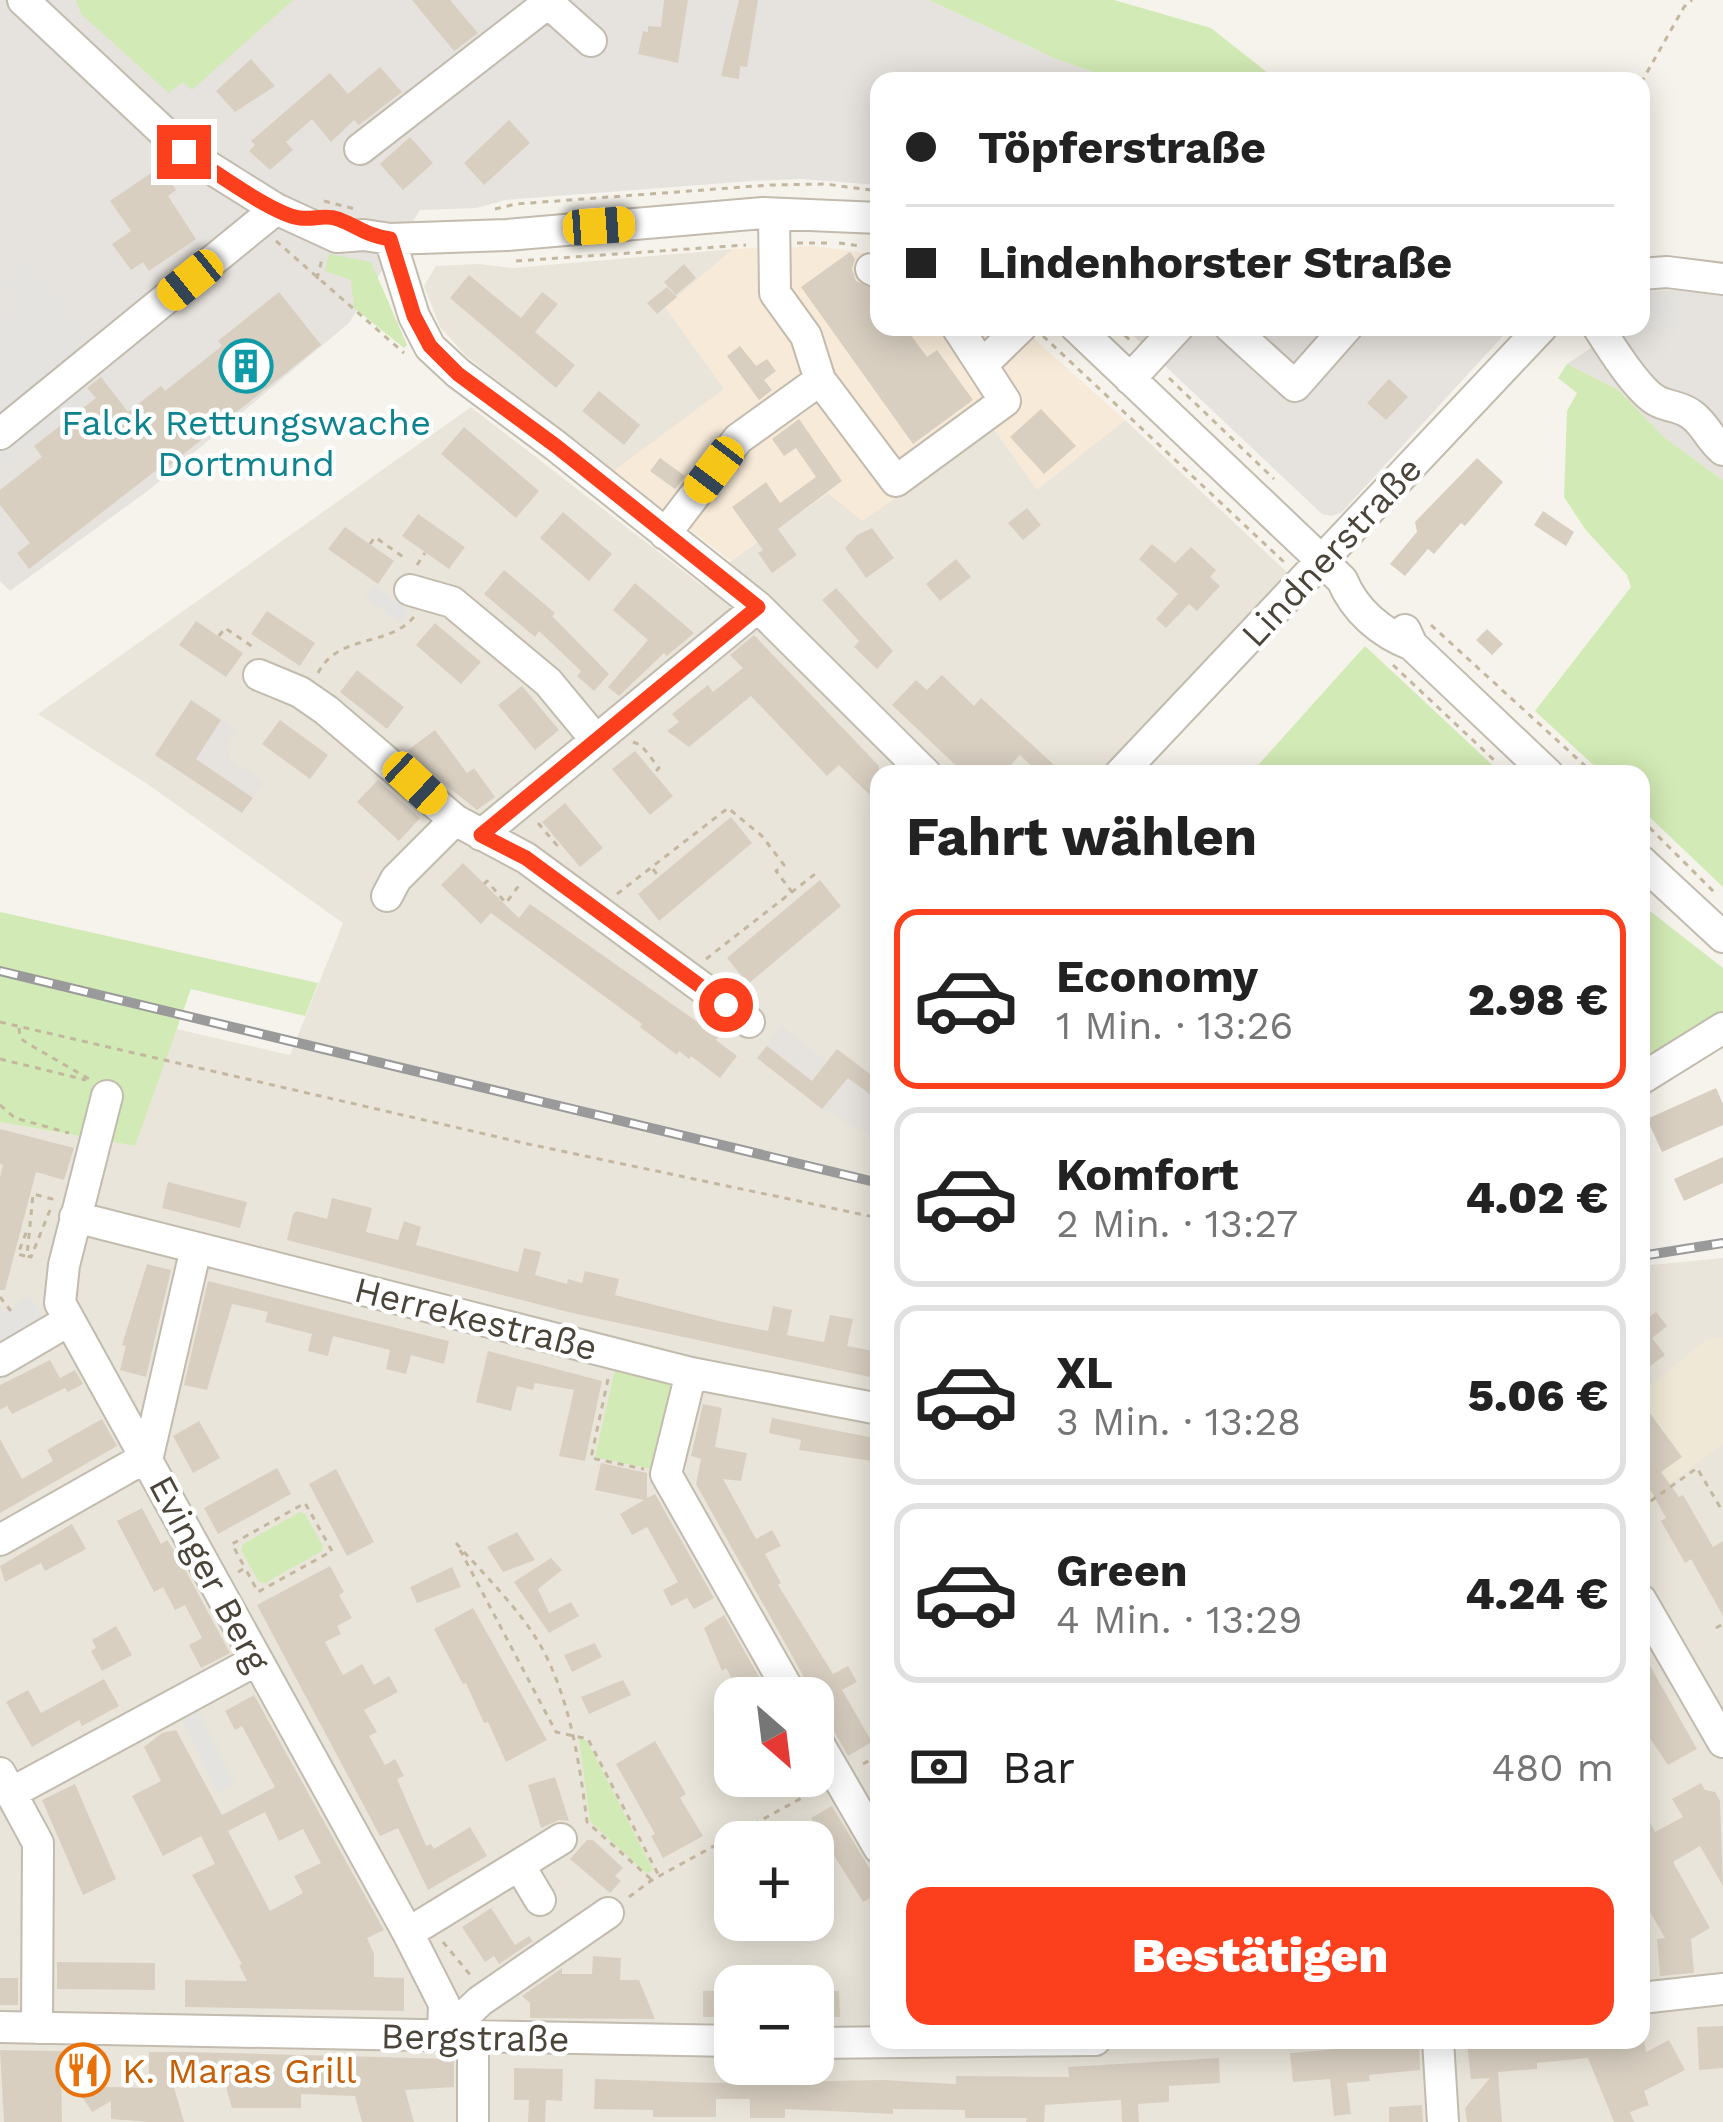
<!DOCTYPE html>
<html lang="de">
<head>
<meta charset="utf-8">
<style>
	:root { --surface:#fff; --page:#f6f6f6; --text:#222; --muted:#767676; --line:#e0e0e0; --accent:#fc3f1d }
	body { margin:0; font-family:"Work Sans",sans-serif; background:var(--page); color:var(--text); height:100vh; display:flex; flex-direction:column; font-size:45px; white-space:nowrap }
	* { box-sizing:border-box; margin:0 }
	p { font-size:39px; color:var(--muted) }
	.icon { flex:none; width:66px; height:66px; fill:none; stroke:currentColor; stroke-width:2; stroke-linecap:round; stroke-linejoin:round }
	.map { position:relative; flex:1; overflow:hidden }
	.side { position:absolute; left:870px; top:765px; width:780px; height:1284px; display:flex; flex-direction:column; background:var(--surface); border-radius:24px; box-shadow:0 6px 30px #0003 }
	.side>* { flex:none }
	.top-card { position:absolute; left:870px; top:72px; width:780px; height:264px; border-radius:24px; box-shadow:0 6px 30px #0003; display:grid; align-content:center; height:264px; padding:0 36px; background:var(--surface) }
	.needle { width:78px; rotate:152deg }
	.controls { position:absolute; left:714px; top:1677px; display:grid; gap:24px }
	.controls a { display:grid; place-items:center; width:120px; height:120px; border-radius:24px; background:var(--surface); box-shadow:0 6px 30px #0003; font-size:60px }
	.end { position:absolute; width:54px; height:54px; margin:-27px; border:15px solid #fc3f1d; background:#fff; box-shadow:0 0 0 6px #fff }
	.from { border-radius:50% }
	.car { position:absolute; width:36px; height:72px; margin:-36px -18px; border-radius:15px; box-shadow:0 0 9px 3px #0007; background:linear-gradient(#f5c518 24%,#345 0 40%,#f5c518 0 76%,#345 0 86%,#f5c518 0) }
	.top-card b { display:flex; align-items:center; gap:42px; height:114px; font-size:45px }
	.top-card b+b { border-top:3px solid var(--line) }
	.top-card i { width:30px; height:30px; background:var(--text) }
	ul { padding:0; list-style:none }
	li { display:flex; align-items:center; gap:36px; height:180px; margin:0 24px 18px; padding:0 12px; border:6px solid var(--line); border-radius:24px }
	li div { flex:1 }
	li b { display:block; font-size:45px }
	li em { font-style:normal; font-weight:800 }
	li.current { border-color:var(--accent) }
	li>.icon { width:108px; height:108px; stroke-width:1.5 }
	h2 { padding:0 36px; font-size:54px; line-height:144px }
	.pay { display:flex; align-items:center; gap:30px; height:132px; padding:0 36px; font-size:45px }
	.pay p { margin-inline-start:auto }
	.button { display:flex; gap:24px; margin-top:auto; padding:24px 36px }
	.button a { flex:1; height:138px; border-radius:24px; background:var(--accent); color:#fff; font-size:48px; font-weight:800; line-height:138px; text-align:center }
	.map>svg:first-child { display:block }
</style>
</head>
<body>
<div class="map">
<svg width="1723" height="2122" viewBox="0 0 1723 2122">
	<rect width="100%" height="100%" fill="#f6f3ec"/>
	<path fill="#eae5da" fill-rule="evenodd" d="M733,249l-67,58 59,82 -111,82 -148,-115 -26,-29 -16,-41 12,-20 43,-2 34,4z
		M471,407l233,180 27,-26 97,-68 35,27 131,-91 43,60 88,-69 183,172 -170,182h-259v1266h762v-774l82,-8v864h-1723v-1000l134,24 42,-117 114,26 53,-132 -197,-140 -108,-69zM735,1698h78v78h-78zM735,1842h78v78h-78zM735,1986h78v78h-78z"/>
	<path fill="#f7ead8" d="M814,246l65,9v72h142l104,93 -88,70 -43,-61 -132,92 -34,-28 -97,68 -117,-90 110,-82 -59,-82 68,-58z"/>
	<path fill="#e6e2dd" d="M0,0h929l125,58 65,23h-240v104l-77,-6 -51,2 -246,19 -29,8 -56,2 -71,113 -200,167 -139,101 -10,-10z
		M1678,290l45,4v186l-57,-41 -49,-50 -50,-25 48,-32 -2,-5h28v-36z
		M1124,327h387l-170,186 -10,3 -9,-2z
		M191,700l46,30 -10,15 4,15 33,22 -22,31 -87,-58z
		M782,1026l44,35 11,-12 42,32v50l-5,7 -52,-29 -65,-51z"/>
	<path fill="#efe8d6" d="M1723,1337v107l-82,60v-111l64,-53z"/>
	<path fill="#d2eab5" d="M76,0h217l-101,90 -9,-8 -14,11 -88,-79z
		M929,0h185l97,28 67,53h-159l-65,-23z
		M329,254l42,8 36,83 -3,3 -50,-40 -3,-28 -26,-9z
		M1567,364l50,25 49,50 57,41v407l-82,-78v-35h-38l-68,-63 96,-124 -4,-12 -42,-46 -21,-32 3,-86 10,-18 -19,-15z
		M1365,646l137,128h-252z
		M1641,904l82,64v43l-17,15 -65,38z
		M0,912l318,71 -13,33 -114,-27 -56,157 -135,-24z
		M615,1370l61,13 -20,87 -61,-13z
		M300,1512l5,2 18,32 -1,5 -57,32 -6,-1 -18,-32 2,-6z
		M579,1738l8,3 66,129 -6,4 -57,-53z"/>
	<path fill="#e5e3e0" d="M26,262l64,76 -11,47 11,13 -90,73v-148l22,-20 -17,-21z
		M1682,297v29l-41,1v-29z
		M374,586l35,24 -9,13 -35,-25z
		M30,1296l15,25 -45,27v-42l4,5z
		M195,1704l40,80 -17,9 -40,-81z"/>
	<path fill="#d8cfc1" fill-rule="evenodd" d="M412,0h38l28,33 -24,18z
		M664,0h24l-10,63 -40,-9 5,-23 5,1v-6l13,1z
		M739,0h19l-11,67 -7,-1 -1,13 -18,-3z
		M251,59l24,27 -40,26 -19,-21z
		M380,67l22,25 -43,33 -5,-5 -23,22 -19,-23 -26,23 7,8 -23,20 -21,-19 6,-6 -4,-4 79,-68 18,21z
		M509,120l21,23 -46,42 -20,-22z
		M410,137l23,26 -30,27 -23,-26z
		M160,167l16,23 -8,6 28,43 -47,32 -6,-9 -12,8 -19,-26 19,-13 -21,-30z
		M850,252l5,7 -3,10 4,12 23,11v35h26l22,30 10,-7 36,50 -60,44 -112,-157z
		M684,264l12,14 -20,17 -12,-13z
		M469,275l52,43 21,-26 16,12 -23,28 40,33 -19,23 -106,-90z
		M667,287l10,10 -20,17 -10,-11z
		M279,292l42,53 -155,123 -3,-3 -134,104 -12,-16 13,-10 -30,-38v-15l42,-33 -8,-11 62,-48 -9,-10 14,-11 27,35 33,-26 4,5 57,-45 -4,-5z
		M740,346l16,20 11,-7 9,12 -12,9 8,10 -13,10 -32,-44z
		M1389,379l19,18 -22,23 -19,-17z
		M599,391l41,34 -16,20 -42,-34z
		M1041,409l35,37 -32,28 -34,-37z
		M799,419l43,62 -64,48 19,26 -25,18 -14,-20 5,-3 -31,-43 34,-25 14,21 36,-26 -20,-29 -12,8 -12,-17z
		M464,427l75,64 -23,27 -75,-64z
		M660,458l25,18 -10,13 -25,-18z
		M1477,458l26,24 -38,44 -4,-3 -27,31 -6,-5 -23,27 -15,-12 27,-32 -2,-10z
		M1027,508l14,17 -18,15 -15,-17z
		M1543,511l31,21 -8,14 -32,-21z
		M563,512l49,42 -23,27 -49,-43z
		M418,514l47,33 -16,22 -47,-33z
		M345,527l49,34 -16,23 -50,-35z
		M872,528l22,30 -28,20 -21,-30 12,-13z
		M1152,544l23,19 16,-16 25,23 -6,7 10,9 -23,25 -8,-7 -23,24 -10,-9 22,-25 -39,-35z
		M956,559l15,18 -31,24 -14,-17z
		M504,570l51,43 -3,3 57,58 -15,17 -17,-15 4,-5 -42,-40 -4,6 -51,-43z
		M635,583l59,50 -27,23 -3,-3 -45,43 -11,-9 40,-47 -35,-30z
		M836,588l57,63 -16,18 -23,-22 5,-6 -37,-41z
		M267,611l48,32 -15,23 -49,-32z
		M196,621l47,32 -17,24 -47,-32z
		M435,623l46,39 -20,22 -45,-39z
		M1487,629l16,15 -11,11 -16,-15z
		M754,635l125,131v38l-40,-39 -12,11 -76,-80 -62,51 -22,-16 12,-9 -7,-8 36,-29 5,7 30,-24 -13,-13z
		M357,670l47,37 -17,22 -47,-37z
		M942,675l32,31 7,-8 83,76h-24l-20,-19 -18,19h-37l-73,-69 24,-25 11,10z
		M522,686l37,44 -24,20 -37,-45z
		M191,700l30,20 -25,39 57,39 -11,15 -87,-58z
		M280,720l48,35 -18,24 -48,-35z
		M435,730l32,43 7,-5 21,29 -18,13 -61,-49 -8,-11z
		M635,751l38,45 -23,19 -38,-46z
		M378,780l42,38 -21,23 -42,-39z
		M565,803l38,45 -23,19 -38,-45z
		M731,817l21,26 -93,78 -21,-27z
		M463,863l56,55 11,-14 176,124 6,-9 13,10 -9,11 21,16 -17,22 -29,-22 -2,3 -10,-8 -2,4 -37,-28 2,-3 -151,-111 -10,11 -40,-39z
		M820,880l21,26 -93,78 -21,-26z
		M767,1046l45,35 25,-32 42,32v20l-31,-23 -26,31 -65,-51z
		M1716,1088l7,16v21l-61,27 -15,-33z
		M0,1129l74,19 -10,32 -28,-8 -31,118h-5v-113l3,-12 -3,-1z
		M1723,1157v26l-39,18 -10,-22z
		M168,1182l79,20 -7,26 -78,-20z
		M332,1198l40,10 -6,24 32,8 6,-19 17,6 -5,18 102,27 6,-24 17,4 -6,23 32,9 1,-5 14,4 3,-12 34,8 -4,16 108,27 45,9 5,-25 19,4 -5,25 37,7 6,-27 23,4 -6,27 32,6v27l-307,-66 -285,-73 6,-26 4,-3 30,8z
		M147,1264l24,6 -25,107 -26,-7 6,-24 -4,-1z
		M208,1281l241,60 -5,23 -33,-9 -5,19 -20,-5 4,-19 -57,-14 -5,20 -20,-5 4,-17 -47,-12 3,-10 -36,-8 -25,86 -23,-5z
		M1656,1312l11,14 -15,12 13,17 -24,18v-50z
		M488,1351l114,30 -17,80 -26,-5 15,-66 -39,-7 -2,7 -16,-4 -6,25 -35,-9z
		M50,1360l10,18 15,-8 8,14 -15,8 -3,-4 -53,26 -5,-8 -7,4v-25z
		M1641,1401l41,56 -21,15 18,25 4,-2 30,52 10,-6v75l-32,-57 -6,4 -24,-42 5,-3 -15,-27 -10,7z
		M703,1404l19,4 -7,39 32,6 -6,28 -18,-2 33,60 16,-9 9,16 -16,8 16,29 -3,2 55,89 15,-8 9,16 -15,8 30,52 -24,14 -152,-272 5,-25 -10,-3z
		M772,1418l107,21v23l-80,-12 2,-10 -32,-7z
		M102,1419l15,27 -117,67v-74l22,40 31,-18 -6,-11z
		M199,1421l21,37 -27,15 -20,-37z
		M601,1463l46,10v25l8,-4 59,104 -20,11 -7,-11 -16,8 -8,-16 15,-8 -31,-55 -15,8 -12,-21 24,-14 -49,-10z
		M277,1468l14,26 -73,40 -14,-26z
		M336,1469l38,73 -27,14 -38,-72z
		M142,1508l19,36 6,-4 14,22 49,91 -29,15 -12,-23 13,-7 -17,-33 -10,5 -12,-23 -9,5 -37,-71z
		M72,1524l14,25 -41,22 -4,-8 -36,19 -5,-16z
		M517,1532l18,28 -32,12 -16,-25z
		M551,1558l11,12 -24,19 11,24 22,-11 8,14 -30,17 -35,-51z
		M330,1566l14,26 -5,3 13,23 -15,8 4,8 -16,8 18,33 19,-11 12,21 15,-9 9,16 -34,18 13,22 -8,4 16,29 10,-6 9,17 -7,3 29,67 5,-2 3,5 36,-22 17,29 -59,34 -30,-62 -18,8 -123,-231z
		M452,1567l9,20 -44,16 -7,-16z
		M473,1608l74,132 -41,22 -18,-40 -4,1 -18,-40 -3,1 -29,-55z
		M724,1615l47,83h-28l-17,-30 -4,3 -18,-43z
		M116,1626l16,29 -30,16 -11,-20 5,-3 -4,-8z
		M595,1643l7,14 -30,15 -8,-17z
		M1641,1650l56,99 -29,16 -27,-40z
		M104,1679l15,27 -37,20 -3,-6 -47,27 -26,-45 22,-12 13,23z
		M623,1680l8,15 -42,19 -8,-17z
		M254,1695l130,235 -17,8 7,16v23l30,1v33l-219,-4v-27l62,1 -8,-16 3,-1 -50,-89 23,-11 -14,-28 -38,20 -31,-60 29,-15 -17,-34 18,-14 14,-3 46,85 53,-28 -33,-61 -7,4 -10,-19zM265,1812l14,29 24,-12 18,34 -27,13 9,17 -33,18 -42,-80z
		M655,1741l31,53 -6,4 23,38 -40,22 -12,-22 4,-2 -39,-70z
		M555,1777l14,44 -10,-1 -18,8 -13,-43z
		M1701,1783l4,7 10,2 5,9 3,85 -23,-40 -27,16 37,66 -19,11 3,34 -34,3 -3,-37 8,-1 -24,-42v-90l14,26 28,-15 -11,-18z
		M75,1784l41,95 -33,16 -41,-95z
		M832,1806l47,78v9l-16,9 -52,-84z
		M587,1840h6l30,28 -8,8 6,5 -11,12 -40,-34z
		M491,1908l24,37 14,-9 4,5 -34,23 -5,-8 -9,6 -23,-35z
		M593,1956l28,2 -1,22h19l16,39 -125,-1v-15l-8,-7 40,-28v6h30z
		M57,1962l98,1v27l-98,-1z
		M0,1978h18v27h-18z
		M703,1991h32v26h-32z
		M813,1991h26l1,26h-27z
		M1723,2026v42l-24,2 -2,-43z
		M1510,2040h134l2,12 23,-12 16,30 -41,21 5,14 -19,7 4,10h-20l-26,-64 -51,5v6l-39,3 4,50h-35l-2,-14 25,-30 -19,1 -4,-35z
		M1419,2042l1,28 -51,5 1,6 -23,2 4,31 -17,2 -4,-37 -37,3 -3,-29z
		M0,2050l106,2 -1,35 44,1v-36h38l267,7v28l-49,3 9,32h-52l-7,-26 -54,-2v14h-69l-6,-21 -53,-3 11,38h-34l-39,-3v-18l-19,11 -31,-48 1,58h-58z
		M1219,2058l1,25 -51,3v16l-31,2 1,18h-17l-1,-22 -76,5 -1,17h-18l1,-4h-62v-8l-72,-1v5l-108,-5v9h-35v-19h-34v18h-63v-7l-59,-1 1,-30 122,4 166,-3 73,4v-8l113,1 -1,-10z
		M514,2068l49,1 -1,32 -16,-1 -1,22h-17l1,-22h-15z
		M1422,2105l1,17h-34v-15z"/>
	<g fill="none" stroke-linecap="round" stroke-linejoin="round">
		<g stroke="#c2bbae" stroke-width="34">
			<path id="minor" d="M23,0l162,152 91,57 61,28 27,-2 26,4 117,-4 256,-22 116,5
				M545,0l46,41
				M360,149l188,-146
				M774,214l1,79 31,43 14,44
				M390,239l24,77 16,31 28,26 98,73 202,161 168,167
				M871,269l8,4
				M1641,274l26,-2 56,7
				M1076,327l266,253c13,31 39,53 70,65
				M1230,327l65,59 52,-59
				M1598,327c12,19 40,64 59,74 11,6 24,5 35,14 13,9 18,25 31,35
				M982,365l39,-38
				M1130,379l48,-52
				M0,434l276,-225
				M665,534l73,-95 82,-59 76,101 109,-80 -48,-74
				M410,590l42,12 96,80 48,58
				M1405,630l7,15 136,129
				M259,675l41,17 26,18 129,110 71,38 223,164
				M1120,774l422,-447
				M481,835l277,-228
				M1641,861l82,76
				M387,896l9,-17 59,-59
				M1641,1079l82,-51
				M107,1096l-43,169 -4,38 348,630 36,71 -1,32
				M75,1217l616,156 188,36
				M0,1361l68,-40
				M691,1373l-25,101 127,224
				M148,1456l48,-208
				M0,1540l148,-84
				M1641,1600l82,142
				M813,1734l66,114
				M0,1773l38,70 -1,185
				M11,1793l246,-133
				M519,1865l42,-26
				M408,1933l111,-68 21,35
				M1641,1998l82,-9
				M0,2027l735,14
				M443,2036l37,-35 128,-88
				M1438,2040l5,82
				M813,2043l282,-3
				M473,2122v-85"/>
		</g>
		<path stroke="#c4b79f" stroke-width="3" stroke-dasharray="6 6" stroke-linecap="butt" d="M1641,83l43,-76 8,-7
			M324,201l31,8
			M495,209l21,-5 254,-19 55,-1 54,7
			M276,241l128,112
			M797,243h33
			M839,243l21,3
			M516,261l230,-16
			M317,279l5,-20
			M1116,327l16,15
			M1043,336l242,227
			M1169,378l105,101
			M370,544l5,-7 31,22
			M417,565l8,-12
			M1431,625l163,149
			M219,636l6,-8 31,21
			M1393,665l102,96
			M318,673c21,-40 69,-25 96,-56
			M633,742l8,3 18,23 -5,5
			M1641,819l74,74
			M538,823l22,26
			M653,869l6,8
			M484,884l3,-3 19,22 14,-19
			M617,894l111,-86 34,28 22,29 -8,6 16,21
			M706,959l109,-85
			M0,1022l528,122 351,74
			M19,1028l1,10 7,5 64,37
			M0,1059l86,21
			M0,1105l15,13 54,15
			M50,1210l-19,47 -4,-1 6,-62 19,5 -1,7
			M25,1256l-7,-2 9,-24
			M0,1297l11,14
			M608,1379l-17,79 53,11
			M1641,1508l56,-40 26,44
			M456,1543c32,36 72,74 92,117 24,51 32,107 39,162l65,58
			M460,1550l96,182 32,7 71,137
			M238,1572l7,-4 13,24 74,-41 -27,-48 -73,41 13,24
			M1716,1628l7,-4
			M863,1764l16,-9
			M629,1897l23,-17 166,-91
			M443,1942l28,34"/>
		<use href="#minor" stroke="#fff" stroke-width="30"/>
		<g stroke="#9a9a9a" stroke-width="10">
			<path id="rail" d="M0,971l879,212
				M1641,1256l82,-13"/>
		</g>
		<use href="#rail" stroke="#fff" stroke-width="6" stroke-dasharray="18" stroke-linecap="butt"/>
	</g>
	<g fill="none" stroke-linecap="round" stroke-linejoin="round">
		<path stroke="#fc3f1d" stroke-width="15" d="M184,152c26,16 89,63 116,66 14,2 24,-4 38,1 21,8 27,16 52,20l24,77 16,30 28,28 98,72 202,161 -277,228 45,23 200,147"/>
	</g>
	<defs>
		<g id="building-ring" transform="scale(2.7)"><circle r="9.5" fill="#fff" stroke="#0f9aa8" stroke-width="1.5"/><path d="M-4-6H4V6H1V3H-1V6H-4ZM-2.5-4.3h1.7v1.8h-1.7ZM.8-4.3h1.7v1.8H.8ZM-2.5-1h1.7V.8h-1.7ZM.8-1h1.7V.8H.8Z" fill="#0f9aa8"/></g>
		<g id="restaurant-ring" transform="scale(2.7)"><circle r="9.5" fill="#fff" stroke="#e8710a" stroke-width="1.5"/><path d="M-5-6h1v4h1v-4h1v4h1v-4h1v5L-1.5 .5V6h-2V.5L-5-1ZM5-6V6H3V1.5H1.5Q1.5-4 5-6Z" fill="#e8710a"/></g>
	</defs>
	<g fill-rule="evenodd">
		<use href="#building-ring" x="246" y="366"/>
		<use href="#restaurant-ring" x="83" y="2070"/>
	</g>
	<g text-anchor="middle" stroke-width="9" stroke-linejoin="round" paint-order="stroke">
		<g font-size="36" fill="#0d838f" stroke="#fff">
			<text x="246" y="435">Falck Rettungswache<tspan x="246" dy="41">Dortmund</tspan></text>
		</g>
		<g font-size="36" fill="#4b4439" stroke="#fff">
			<text transform="translate(1331 551) rotate(-47)" y="13">Lindnerstraße</text>
			<text transform="translate(476 1318) rotate(14)" y="13">Herrekestraße</text>
			<text transform="translate(210 1573) rotate(62)" y="13">Evinger Berg</text>
			<text transform="translate(475 2037) rotate(1)" y="13">Bergstraße</text>
		</g>
		<g font-size="36" fill="#c56008" stroke="#fff" text-anchor="start">
			<text x="122" y="2083">K. Maras Grill</text>
		</g>
	</g>
</svg>
<div class="controls">
<a><svg class="needle" viewBox="-14 -14 28 28"><path d="M0-13l5 13h-10z" fill="#e53935"/><path d="M0 13l5-13h-10z" fill="#767676"/></svg></a>
<a>+</a>
<a>−</a>
</div>
<i class="end from" style="left:726px;top:1005px"></i>
<i class="end" style="left:184px;top:152px"></i>
<i class="car" style="left:599px;top:226px;rotate:86deg"></i>
<i class="car" style="left:190px;top:280px;rotate:231deg"></i>
<i class="car" style="left:714px;top:470px;rotate:217deg"></i>
<i class="car" style="left:415px;top:783px;rotate:133deg"></i>
<div class="top-card">
<b><i class="from"></i>Töpferstraße</b>
<b><i></i>Lindenhorster Straße</b>
</div>
<section class="side">
<h2>Fahrt wählen</h2>
<ul>
<li class="current"><svg class="icon" aria-label="car" viewBox="0 0 24 24"><path d="M5 17H2v-5l4-1 3-4h7l3 4 3 1v5h-3M9 17h6M6 11h13"/><circle cx="7" cy="17" r="2"/><circle cx="17" cy="17" r="2"/></svg><div><b>Economy</b><p>1 Min. · 13:26</p></div><em>2.98 €</em></li>
<li><svg class="icon" aria-label="car" viewBox="0 0 24 24"><path d="M5 17H2v-5l4-1 3-4h7l3 4 3 1v5h-3M9 17h6M6 11h13"/><circle cx="7" cy="17" r="2"/><circle cx="17" cy="17" r="2"/></svg><div><b>Komfort</b><p>2 Min. · 13:27</p></div><em>4.02 €</em></li>
<li><svg class="icon" aria-label="car" viewBox="0 0 24 24"><path d="M5 17H2v-5l4-1 3-4h7l3 4 3 1v5h-3M9 17h6M6 11h13"/><circle cx="7" cy="17" r="2"/><circle cx="17" cy="17" r="2"/></svg><div><b>XL</b><p>3 Min. · 13:28</p></div><em>5.06 €</em></li>
<li><svg class="icon" aria-label="car" viewBox="0 0 24 24"><path d="M5 17H2v-5l4-1 3-4h7l3 4 3 1v5h-3M9 17h6M6 11h13"/><circle cx="7" cy="17" r="2"/><circle cx="17" cy="17" r="2"/></svg><div><b>Green</b><p>4 Min. · 13:29</p></div><em>4.24 €</em></li>
</ul>
<div class="pay"><svg class="icon" aria-label="cash" viewBox="0 0 24 24"><path d="M3 7h18v10H3z"/><circle cx="12" cy="12" r="2"/></svg>Bar<p>480 m</p></div>
<div class="button"><a>Bestätigen</a></div>
</section>
</div>
</body>
</html>
